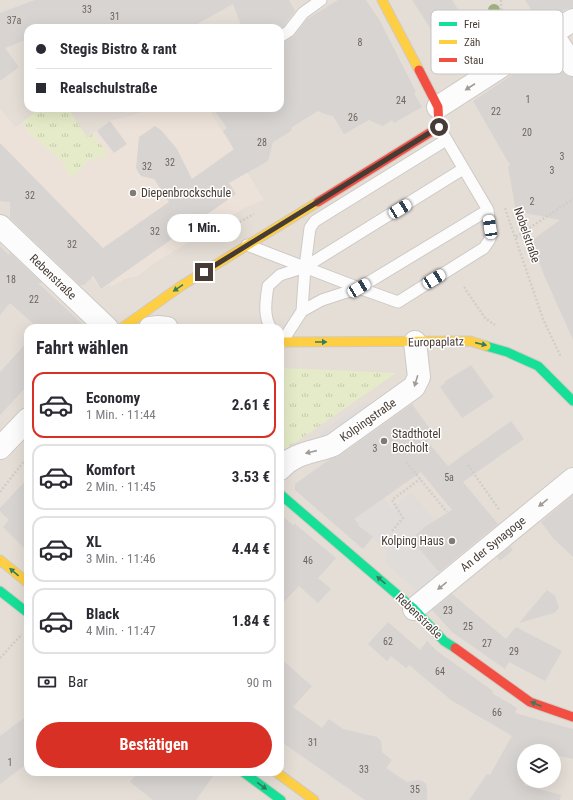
<!DOCTYPE html>
<html lang="de">
<head>
<meta charset="utf-8">
<style>
	:root { --surface:#fff; --page:#f7f7f7; --text:#2b2b33; --muted:#7c7c81; --line:#e1e1e2; --accent:#d93025 }
	body { margin:0; font-family:"Roboto Condensed",sans-serif; background:var(--page); color:var(--text); height:100vh; display:flex; flex-direction:column; font-size:15px; white-space:nowrap }
	* { box-sizing:border-box; margin:0 }
	p { font-size:13px; color:var(--muted) }
	.icon { flex:none; width:22px; height:22px; fill:none; stroke:currentColor; stroke-width:2; stroke-linecap:round; stroke-linejoin:round }
	.map { position:relative; flex:1; overflow:hidden }
	.side { position:absolute; left:24px; top:324px; width:260px; height:452px; display:flex; flex-direction:column; background:var(--surface); border-radius:12px; box-shadow:0 4px 16px #0002 }
	.side>* { flex:none }
	.hud { position:absolute; left:24px; top:24px; width:260px; height:88px; border-radius:12px; box-shadow:0 4px 16px #0002; display:grid; align-content:center; height:88px; padding:0 12px; background:var(--surface) }
	.fabs { position:absolute; left:517px; top:744px; display:grid; gap:8px }
	.fabs a { display:grid; place-items:center; width:44px; height:44px; border-radius:50%; background:var(--surface); box-shadow:0 4px 16px #0002; font-size:20px }
	.end { position:absolute; width:18px; height:18px; margin:-9px; border:5px solid #473c35; background:#fff; box-shadow:0 0 0 2px #fff }
	.from { border-radius:50% }
	.bubble { position:absolute; height:28px; border-radius:14px; background:var(--surface); box-shadow:0 4px 16px #0002; font-size:13px; font-weight:700; line-height:28px; text-align:center }
	.car { position:absolute; width:12px; height:24px; margin:-12px -6px; border-radius:5px; box-shadow:0 0 3px 1px #0007; background:linear-gradient(#fff 24%,#345 0 40%,#fff 0 76%,#345 0 86%,#fff 0) }
	.hud b { display:flex; align-items:center; gap:14px; height:38px; font-size:15px }
	.hud b+b { border-top:1px solid var(--line) }
	.hud i { width:10px; height:10px; background:var(--text) }
	ul { padding:0; list-style:none }
	li { display:flex; align-items:center; gap:12px; height:66px; margin:0 8px 6px; padding:0 4px; border:2px solid var(--line); border-radius:12px }
	li div { flex:1 }
	li b { display:block; font-size:15px }
	li em { font-style:normal; font-weight:700 }
	li.active { border-color:var(--accent) }
	li>.icon { width:36px; height:36px; stroke-width:1.5 }
	h2 { padding:0 12px; font-size:18px; line-height:48px }
	.pay { display:flex; align-items:center; gap:10px; height:44px; padding:0 12px; font-size:15px }
	.pay p { margin-inline-start:auto }
	.action { display:flex; gap:8px; margin-top:auto; padding:8px 12px }
	.action a { flex:1; height:46px; border-radius:24px; background:var(--accent); color:#fff; font-size:16px; font-weight:700; line-height:46px; text-align:center }
	.map>svg:first-child { display:block }
</style>
</head>
<body>
<div class="map">
<svg width="573" height="800" viewBox="0 0 573 800">
	<defs>
		<pattern id="park-tufts" width="24" height="20" patternUnits="userSpaceOnUse"><rect width="24" height="20" fill="#e5ebc8"/><path d="M3 7l-1-3M5 7V3M7 7l1-3M15 17l-1-3M17 17v-4M19 17l1-3" fill="none" stroke="#c6caac"/></pattern>
	</defs>
	<rect width="100%" height="100%" fill="#f0edea"/>
	<path fill="#e5ded7" fill-rule="evenodd" d="M0,0h573v800h-573zM28,28h252v80h-252zM28,328h252v444h-252zM524,751h30v30h-30z"/>
	<path fill="#ece2d9" d="M40,108h28l19,30 23,-17 34,-9 9,-4h55l56,92 -20,8 -91,56 -15,12 -13,3 -14,8 -2,-2 -8,5 -10,-14 -91,-98v-69l16,18z"/>
	<path fill="url(#park-tufts)" d="M41,108h27l19,30 6,-4 16,21c-8,4 -13,2 -20,5 -7,5 -9,13 -17,16 -6,-3 -6,-8 -9,-13 -12,-15 -32,-23 -40,-41z
		M280,368l116,5 -116,80z"/>
	<path fill="#e0dcda" d="M366,402l8,3 -48,33 -8,-4z
		M411,493l23,27 -23,19 29,35 -19,21 -35,-33 1,-11 -33,-32 30,-21 8,11z"/>
	<path fill="#d8d4d1" d="M35,0h254l6,11 -11,15 -4,3 -38,-1 -9,-24 -43,24h-162v11l-23,9 14,19 -19,14v-68z
		M338,0h28l14,21 36,71 -2,1 8,14 -28,16 -2,-3 -9,6 -14,-6 -25,14 -11,-18 -8,-2 -7,-3 -26,16 -1,4 -18,11 -5,19 -39,22 7,11 -135,95 -8,-13 -9,9h-4l-70,-67v-16l-10,-1v-58l103,105 66,-46 -15,-23 -13,-3 -3,-4 -2,-4 3,-31 16,-11 7,5 15,18 15,30 42,-30 -11,-18 4,-3 -14,-20h67v-64l13,-7 14,-18z
		M412,0h40l29,44 -16,10 5,7 -18,12 -19,-29 5,-4z
		M525,0h48v8l-7,1 -25,16z
		M548,51l15,21 4,4 6,1v263l-29,-65 -13,-34 29,-21 -44,-9 -8,-44 2,-2 -37,-64z
		M110,121l17,23 -13,9 -17,-22z
		M0,246l9,9v-3l33,31h-4l49,45h-49l-28,-25 -10,12z
		M28,341v44l-28,30v-43z
		M471,365l23,32 -32,21 -22,-31 5,-4 -1,-1z
		M412,404l23,32 -8,5 21,25 63,-45 13,18 -61,43 35,42 -59,48 -28,-33 15,-13 26,-16 -31,-38 -67,47 5,5 -1,1 15,12 -10,12 -68,-59v-6l35,-25 10,-4z
		M28,478v74l-25,-25 6,-7 -9,-9v-3z
		M573,495v62l-19,-18 -13,-17z
		M280,514l14,12v-3l42,35 -18,20 13,11 -13,14 -19,-17 -19,20z
		M510,546l3,4 -13,11 -3,-4z
		M547,590l8,6 4,12 -5,5 -35,10z
		M452,594l54,45 10,-12 46,24 -17,30 -36,-19 -4,7 -53,-37 -20,-22z
		M388,622l32,28 7,-9 10,10 56,40 -1,2 25,15 -2,5 58,16v30l-19,-4v-4h-16l-14,-3v37l37,10 -1,5h-91l18,-26 3,1 22,-39 -61,-36 -42,-35 -3,3 -15,-12 -4,5 -19,-17z
		M280,658l32,28 -19,21 29,21 7,-9 14,10 34,8 4,4 1,11 10,8 -6,8 21,14 11,-2 4,1 4,3 1,4v12h-62l-85,-59z
		M28,715v48l-28,21v-48z
		M138,772h78l-20,28h-43l-23,-18z"/>
	<g fill="none" stroke-linecap="round" stroke-linejoin="round">
		<g stroke="#cdc9c6" stroke-width="13">
			<path id="lane" d="M280,37l9,-6 14,-18 18,-13
				M247,245l112,43 39,14 86,-54 6,-9v-12l-2,-17 -49,-83
				M302,311l3,-44 5,-39 5,-7 131,-81
				M271,328c-8,-11 -5,-29 -3,-42l12,-11 25,-8 158,-98
				M282,342l20,-31 20,-11 37,-12 129,-78"/>
		</g>
		<g stroke="#cdc9c6" stroke-width="24">
			<path id="street" d="M552,34l21,31
				M438,107l135,-87
				M0,226l107,102
				M150,328l8,-1 9,1
				M0,448l28,-29
				M280,469c15,-17 33,-16 53,-24l81,-58 5,-10 -4,-35
				M414,609l159,-130"/>
		</g>
		<g stroke="#d2cac2" stroke-width="11">
			<path id="fast" d="M486,346l21,6 31,14 35,35
				M280,494l134,115 30,32 11,7
				M0,591l28,22
				M243,772l38,28"/>
		</g>
		<g stroke="#d2cac2" stroke-width="11">
			<path id="slow" d="M382,0l37,70
				M122,328l59,-42 137,-84
				M280,342l190,-1 16,5
				M0,560l28,23
				M276,772l38,28"/>
		</g>
		<g stroke="#d2cac2" stroke-width="11">
			<path id="jam" d="M318,202l121,-75 -1,-20 -19,-37
				M455,648l75,54 43,15"/>
		</g>
		<path stroke="#d1cdca" stroke-width="2.5" stroke-dasharray="2 2" stroke-linecap="butt" d="M501,0v8l11,21 -2,5
			M505,208l38,111 18,38
			M229,228l25,-14
			M516,237l57,-38
			M464,287l21,31 10,7
			M406,462l41,50
			M468,465l32,46
			M0,492l28,-36
			M392,531l11,-13 -11,-18 28,-21
			M0,658l22,-24"/>
		<use href="#lane" stroke="#fdfcfc" stroke-width="11"/>
		<use href="#street" stroke="#fdfcfc" stroke-width="22"/>
		<use href="#fast" stroke="#16e098" stroke-width="9"/>
		<use href="#slow" stroke="#ffcf43" stroke-width="9"/>
		<use href="#jam" stroke="#f24e42" stroke-width="9"/>
	</g>
	<circle fill="#9caf7e" cx="494" cy="10" r="6"/>
	<defs><path id="oneway-solid" d="M-6-.8H1V-3.2L6.5 0L1 3.2V.8H-6Z"/></defs>
	<g fill="#a29c98">
		<use href="#oneway-solid" transform="translate(470 87) rotate(147)"/>
		<use href="#oneway-solid" transform="translate(416 381) rotate(107)"/>
		<use href="#oneway-solid" transform="translate(311 452) rotate(167)"/>
		<use href="#oneway-solid" transform="translate(543 503) rotate(141)"/>
		<use href="#oneway-solid" transform="translate(442 586) rotate(141)"/>
	</g>
	<g fill="#337e5d">
		<use href="#oneway-solid" transform="translate(178 288) rotate(146)"/>
		<use href="#oneway-solid" transform="translate(321 342)"/>
		<use href="#oneway-solid" transform="translate(481 344) rotate(13)"/>
		<use href="#oneway-solid" transform="translate(14 572) rotate(-140)"/>
		<use href="#oneway-solid" transform="translate(381 580) rotate(-139)"/>
		<use href="#oneway-solid" transform="translate(536 704) rotate(-158)"/>
		<use href="#oneway-solid" transform="translate(262 786) rotate(36)"/>
	</g>
	<g fill="none" stroke-linecap="round" stroke-linejoin="round">
		<path stroke="#473c35" stroke-width="5" d="M204,272l235,-145"/>
	</g>
	<g fill="#827a74" stroke="#fff" stroke-width="1.5">
		<circle cx="133" cy="193" r="4"/>
		<circle cx="384" cy="441" r="4"/>
		<circle cx="452" cy="541" r="4"/>
	</g>
	<g text-anchor="middle" stroke-width="3" stroke-linejoin="round" paint-order="stroke">
		<g font-size="10" fill="#6d645e">
			<text x="87" y="13">33</text>
			<text x="115" y="20">31</text>
			<text x="14" y="24">37a</text>
			<text x="360" y="46">8</text>
			<text x="528" y="103">1</text>
			<text x="401" y="104">24</text>
			<text x="496" y="115">22</text>
			<text x="353" y="121">26</text>
			<text x="527" y="136">20</text>
			<text x="262" y="146">28</text>
			<text x="562" y="160">3</text>
			<text x="170" y="166">32</text>
			<text x="147" y="170">32</text>
			<text x="552" y="174">3</text>
			<text x="30" y="199">32</text>
			<text x="532" y="205">2</text>
			<text x="155" y="235">32</text>
			<text x="72" y="248">32</text>
			<text x="11" y="283">18</text>
			<text x="34" y="303">22</text>
			<text x="375" y="452">3</text>
			<text x="449" y="481">5a</text>
			<text x="308" y="564">46</text>
			<text x="448" y="614">23</text>
			<text x="468" y="630">25</text>
			<text x="388" y="645">62</text>
			<text x="487" y="647">27</text>
			<text x="514" y="655">29</text>
			<text x="440" y="675">64</text>
			<text x="497" y="716">66</text>
			<text x="313" y="746">31</text>
			<text x="10" y="766">1</text>
			<text x="364" y="773">33</text>
			<text x="415" y="793">35</text>
		</g>
		<g font-size="12" fill="#473c35" stroke="#fff" text-anchor="start">
			<text x="141" y="197">Diepenbrockschule</text>
			<text x="392" y="438">Stadthotel<tspan x="392" dy="14">Bocholt</tspan></text>
			<text x="444" y="545" text-anchor="end">Kolping Haus</text>
		</g>
		<g font-size="12" fill="#473c35" stroke="#fff">
			<text transform="translate(527 235) rotate(71)" y="4">Nobelstraße</text>
			<text transform="translate(53 277) rotate(44)" y="4">Rebenstraße</text>
			<text transform="translate(436 342) rotate(-1)" y="4">Europaplatz</text>
			<text transform="translate(368 420) rotate(-35)" y="4">Kolpingstraße</text>
			<text transform="translate(493 544) rotate(-39)" y="4">An der Synagoge</text>
			<text transform="translate(419 616) rotate(44)" y="4">Rebenstraße</text>
		</g>
	</g>
	<rect x="431" y="10" width="132" height="64" rx="6" fill="#fff" stroke="#c8c4c2" stroke-width="1"/>
	<rect x="439" y="22" width="18" height="4" fill="#16e098"/>
	<rect x="439" y="40" width="18" height="4" fill="#ffcf43"/>
	<rect x="439" y="58" width="18" height="4" fill="#f24e42"/>
	<g font-size="11" fill="#473c35">
		<text x="464" y="28">Frei</text>
		<text x="464" y="46">Zäh</text>
		<text x="464" y="64">Stau</text>
	</g>
</svg>
<div class="fabs">
<a><svg class="icon" aria-label="layers" viewBox="0 0 24 24"><path d="M12 4l9 5-9 5-9-5zM3 14l9 5 9-5"/></svg></a>
</div>
<i class="end from" style="left:439px;top:127px"></i>
<i class="end" style="left:204px;top:272px"></i>
<div class="bubble" style="left:167px;top:214px;width:74px">1 Min.</div>
<i class="car" style="left:400px;top:209px;rotate:58deg"></i>
<i class="car" style="left:490px;top:227px;rotate:351deg"></i>
<i class="car" style="left:434px;top:279px;rotate:58deg"></i>
<i class="car" style="left:359px;top:288px;rotate:59deg"></i>
<div class="hud">
<b><i class="from"></i>Stegis Bistro &amp; rant</b>
<b><i></i>Realschulstraße</b>
</div>
<section class="side">
<h2>Fahrt wählen</h2>
<ul>
<li class="active"><svg class="icon" aria-label="car" viewBox="0 0 24 24"><path d="M5 17H2v-5l4-1 3-4h7l3 4 3 1v5h-3M9 17h6M6 11h13"/><circle cx="7" cy="17" r="2"/><circle cx="17" cy="17" r="2"/></svg><div><b>Economy</b><p>1 Min. · 11:44</p></div><em>2.61 €</em></li>
<li><svg class="icon" aria-label="car" viewBox="0 0 24 24"><path d="M5 17H2v-5l4-1 3-4h7l3 4 3 1v5h-3M9 17h6M6 11h13"/><circle cx="7" cy="17" r="2"/><circle cx="17" cy="17" r="2"/></svg><div><b>Komfort</b><p>2 Min. · 11:45</p></div><em>3.53 €</em></li>
<li><svg class="icon" aria-label="car" viewBox="0 0 24 24"><path d="M5 17H2v-5l4-1 3-4h7l3 4 3 1v5h-3M9 17h6M6 11h13"/><circle cx="7" cy="17" r="2"/><circle cx="17" cy="17" r="2"/></svg><div><b>XL</b><p>3 Min. · 11:46</p></div><em>4.44 €</em></li>
<li><svg class="icon" aria-label="car" viewBox="0 0 24 24"><path d="M5 17H2v-5l4-1 3-4h7l3 4 3 1v5h-3M9 17h6M6 11h13"/><circle cx="7" cy="17" r="2"/><circle cx="17" cy="17" r="2"/></svg><div><b>Black</b><p>4 Min. · 11:47</p></div><em>1.84 €</em></li>
</ul>
<div class="pay"><svg class="icon" aria-label="cash" viewBox="0 0 24 24"><path d="M3 7h18v10H3z"/><circle cx="12" cy="12" r="2"/></svg>Bar<p>90 m</p></div>
<div class="action"><a>Bestätigen</a></div>
</section>
</div>
</body>
</html>
